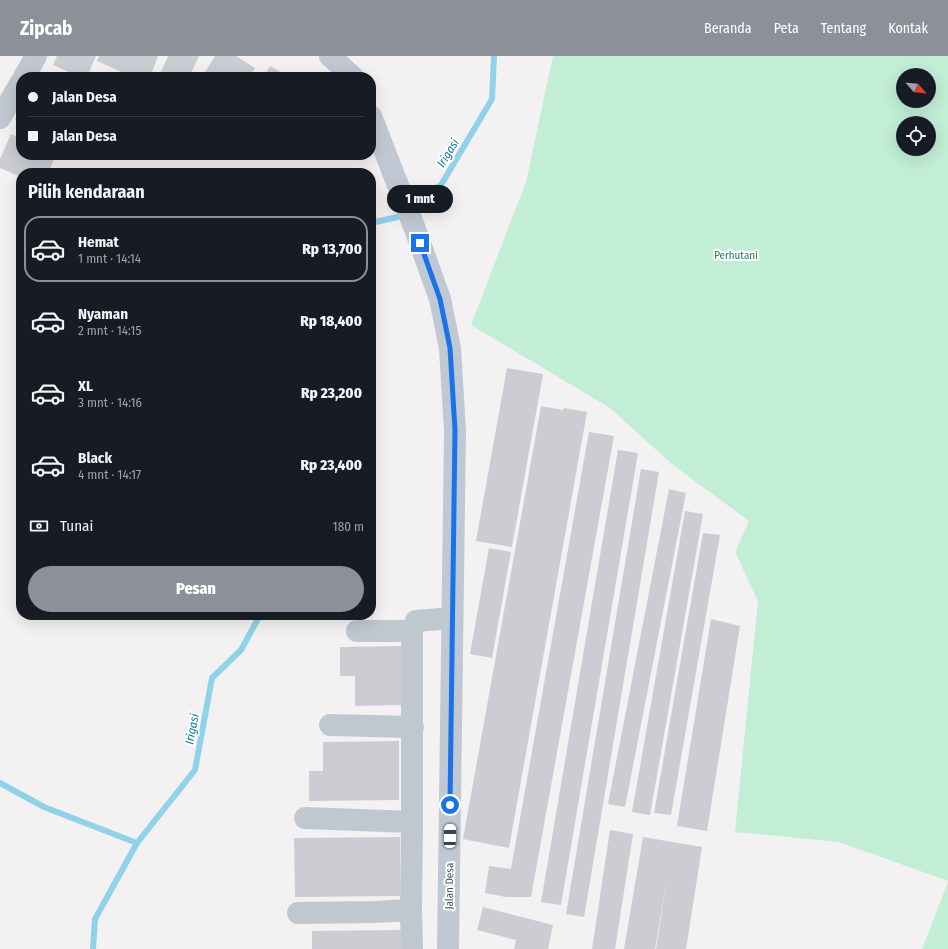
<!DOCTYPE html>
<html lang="id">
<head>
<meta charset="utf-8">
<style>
	:root { --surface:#171b24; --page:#20242c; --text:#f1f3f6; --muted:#9ea1a6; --line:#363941; --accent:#8c9099 }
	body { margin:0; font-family:"Fira Sans Condensed",sans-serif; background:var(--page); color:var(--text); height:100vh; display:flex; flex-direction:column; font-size:15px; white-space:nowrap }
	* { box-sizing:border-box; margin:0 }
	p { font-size:13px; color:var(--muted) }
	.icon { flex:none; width:22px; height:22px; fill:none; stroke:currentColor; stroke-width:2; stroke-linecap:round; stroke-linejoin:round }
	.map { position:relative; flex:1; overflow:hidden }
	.drawer { position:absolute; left:16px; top:112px; width:360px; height:452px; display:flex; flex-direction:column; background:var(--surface); border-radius:16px; box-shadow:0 4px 16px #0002 }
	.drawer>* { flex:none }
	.hud { position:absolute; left:16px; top:16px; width:360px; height:88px; border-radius:16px; box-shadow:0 4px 16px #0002; display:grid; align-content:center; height:88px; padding:0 12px; background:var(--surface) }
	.needle { width:26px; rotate:117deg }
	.controls { position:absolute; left:896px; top:12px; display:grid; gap:8px }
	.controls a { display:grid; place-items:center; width:40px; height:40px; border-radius:50%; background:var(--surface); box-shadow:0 4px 16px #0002; font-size:20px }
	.end { position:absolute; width:18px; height:18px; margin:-9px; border:5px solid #1a73e8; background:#fff; box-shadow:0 0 0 2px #fff }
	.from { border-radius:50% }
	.bubble { position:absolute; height:28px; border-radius:14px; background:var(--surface); box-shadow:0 4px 16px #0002; font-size:13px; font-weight:800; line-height:28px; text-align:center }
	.car { position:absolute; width:12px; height:24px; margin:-12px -6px; border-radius:5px; box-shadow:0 0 3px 1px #0007; background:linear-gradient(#fff 24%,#345 0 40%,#fff 0 76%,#345 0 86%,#fff 0) }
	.hud b { display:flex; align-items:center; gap:14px; height:38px; font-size:15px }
	.hud b+b { border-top:1px solid var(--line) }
	.hud i { width:10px; height:10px; background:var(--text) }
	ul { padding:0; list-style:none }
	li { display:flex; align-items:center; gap:12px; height:66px; margin:0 8px 6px; padding:0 4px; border:2px solid transparent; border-radius:16px }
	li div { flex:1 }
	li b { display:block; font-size:15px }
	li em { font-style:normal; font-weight:800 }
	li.current { border-color:var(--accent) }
	li>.icon { width:36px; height:36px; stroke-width:1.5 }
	h2 { padding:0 12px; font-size:18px; line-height:48px }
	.pay { display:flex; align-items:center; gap:10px; height:44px; padding:0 12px; font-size:15px }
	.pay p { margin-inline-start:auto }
	.action { display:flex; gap:8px; margin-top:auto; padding:8px 12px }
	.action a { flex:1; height:46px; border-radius:24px; background:var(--accent); color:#fff; font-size:16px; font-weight:800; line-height:46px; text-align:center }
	header { display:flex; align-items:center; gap:24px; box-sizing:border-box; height:56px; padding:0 20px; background:var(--accent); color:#fff }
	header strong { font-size:19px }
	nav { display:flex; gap:22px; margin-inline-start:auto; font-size:14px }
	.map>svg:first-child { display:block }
</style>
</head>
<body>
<header>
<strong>Zipcab</strong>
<nav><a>Beranda</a><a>Peta</a><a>Tentang</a><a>Kontak</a></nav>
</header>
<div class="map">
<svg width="948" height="893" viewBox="0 0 948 893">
	<rect width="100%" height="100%" fill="#f3f1f1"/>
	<path fill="#c2eed6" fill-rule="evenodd" d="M553,0h395v825l-109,-39 -104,-10 23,-231 -23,-49 14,-31 -76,-56 -63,-57 -139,-83 55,-143zM903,19h26v26h-26zM903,67h26v26h-26z
		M948,826v67h-26z"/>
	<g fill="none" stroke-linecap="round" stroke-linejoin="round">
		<path stroke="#90d2ea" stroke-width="6" d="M411,151l30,-22 51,-86 2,-43
			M371,167l27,-6 6,-5
			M0,727l44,24 93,36
			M93,893l2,-30 42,-76 58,-73 17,-92 29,-28 19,-35"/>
	</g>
	<path fill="#cbcdd3" d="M57,0h39l-9,21h-7l-27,-12z
		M99,0h59l-8,21h-28l6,-13 -4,9 -27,-12z
		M168,0h31l-10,21h-30z
		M215,0h21l19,12 -6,9h-47z
		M270,10l19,11h-25z
		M21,51v15l-6,-2z
		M11,78l10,4v17h35l-8,18h-27v4l-21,-9v-9z
		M507,312l36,6 -31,173 -36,-6z
		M541,350l22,4 1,-2 23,4 -78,436 -46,-9z
		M589,376l25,4 -83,461h-25l-21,-4 4,-27 22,3z
		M618,394l20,3 -77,452 -20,-3z
		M641,413l18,3 -75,445 -18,-3z
		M669,433l17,4 -61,314 -17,-3z
		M685,455l18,3 -53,301 -18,-3z
		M703,477l17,2 -49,280 -17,-2z
		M489,492l22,4 -19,106 -22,-4z
		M711,563l29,7 -33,205 -30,-5z
		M401,590v59l-46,1v-30h-15v-29z
		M399,685v59l-90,1v-30h14v-29z
		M610,774l23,4 -18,115h-23z
		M400,781v59l-105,1 -1,-59z
		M643,781l59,10 -16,102h-30l11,-70 -12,70h-31z
		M483,851l70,18 -5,24h-34l2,-9 -39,-10z
		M401,874l1,19h-90v-18z"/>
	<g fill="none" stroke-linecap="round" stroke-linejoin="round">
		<path stroke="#bfc7cf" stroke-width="22" d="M24,21l12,-21
			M0,62l21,-36
			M357,575h55v191l-1,88
			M412,575l4,-10 36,-3
			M330,669l83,2
			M305,762l107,4
			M298,857l77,-1 36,-2 1,39"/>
		<path stroke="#c0c8d4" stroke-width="22" d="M330,0l23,21
			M371,60l44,113 25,70 10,49 5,83 -7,518"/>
	</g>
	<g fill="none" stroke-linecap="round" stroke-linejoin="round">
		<path stroke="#1a73e8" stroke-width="5" d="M420,187l20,56 10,49 5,82 -5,375"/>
	</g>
	<g text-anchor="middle" stroke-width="4" stroke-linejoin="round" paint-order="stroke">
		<g font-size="11" fill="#1b7f52" stroke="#fff">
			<text x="736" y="203">Perhutani</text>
		</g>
		<g font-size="11" fill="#49535e" stroke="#fff">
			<text transform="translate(449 830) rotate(-89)" y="4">Jalan Desa</text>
		</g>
		<g font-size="12" font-style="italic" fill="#117aa1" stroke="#fff">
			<text transform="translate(448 97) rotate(-59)" y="4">Irigasi</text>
			<text transform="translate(192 673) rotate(-79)" y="4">Irigasi</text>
		</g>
	</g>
</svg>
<div class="controls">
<a><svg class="needle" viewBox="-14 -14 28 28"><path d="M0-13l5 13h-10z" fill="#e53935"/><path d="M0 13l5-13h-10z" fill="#9ea1a6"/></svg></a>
<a><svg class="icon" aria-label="locate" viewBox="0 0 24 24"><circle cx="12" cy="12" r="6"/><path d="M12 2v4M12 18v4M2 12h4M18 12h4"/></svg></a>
</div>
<i class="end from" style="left:450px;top:749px"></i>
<i class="end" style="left:420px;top:187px"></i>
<div class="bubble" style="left:387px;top:129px;width:66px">1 mnt</div>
<i class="car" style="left:450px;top:780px;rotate:1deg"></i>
<div class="hud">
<b><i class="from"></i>Jalan Desa</b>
<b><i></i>Jalan Desa</b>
</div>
<section class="drawer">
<h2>Pilih kendaraan</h2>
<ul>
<li class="current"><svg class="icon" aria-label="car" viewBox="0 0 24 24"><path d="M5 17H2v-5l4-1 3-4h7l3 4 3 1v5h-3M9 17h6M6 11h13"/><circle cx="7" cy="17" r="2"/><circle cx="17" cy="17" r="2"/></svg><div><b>Hemat</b><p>1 mnt · 14:14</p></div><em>Rp 13,700</em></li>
<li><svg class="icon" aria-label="car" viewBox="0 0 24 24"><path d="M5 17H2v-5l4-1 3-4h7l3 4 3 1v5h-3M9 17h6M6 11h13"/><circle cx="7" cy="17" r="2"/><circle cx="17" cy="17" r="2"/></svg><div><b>Nyaman</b><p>2 mnt · 14:15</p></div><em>Rp 18,400</em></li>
<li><svg class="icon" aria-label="car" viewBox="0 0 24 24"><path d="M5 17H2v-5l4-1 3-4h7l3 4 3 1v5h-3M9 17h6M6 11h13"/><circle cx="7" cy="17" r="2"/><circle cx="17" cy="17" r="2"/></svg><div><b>XL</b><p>3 mnt · 14:16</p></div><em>Rp 23,200</em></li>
<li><svg class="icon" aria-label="car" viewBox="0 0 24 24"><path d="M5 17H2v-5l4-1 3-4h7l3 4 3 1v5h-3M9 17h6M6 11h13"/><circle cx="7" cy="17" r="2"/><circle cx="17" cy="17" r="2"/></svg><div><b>Black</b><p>4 mnt · 14:17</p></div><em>Rp 23,400</em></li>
</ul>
<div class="pay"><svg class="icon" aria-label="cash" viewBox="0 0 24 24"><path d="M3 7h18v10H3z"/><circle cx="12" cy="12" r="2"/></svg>Tunai<p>180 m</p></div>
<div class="action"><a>Pesan</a></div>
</section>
</div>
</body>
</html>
